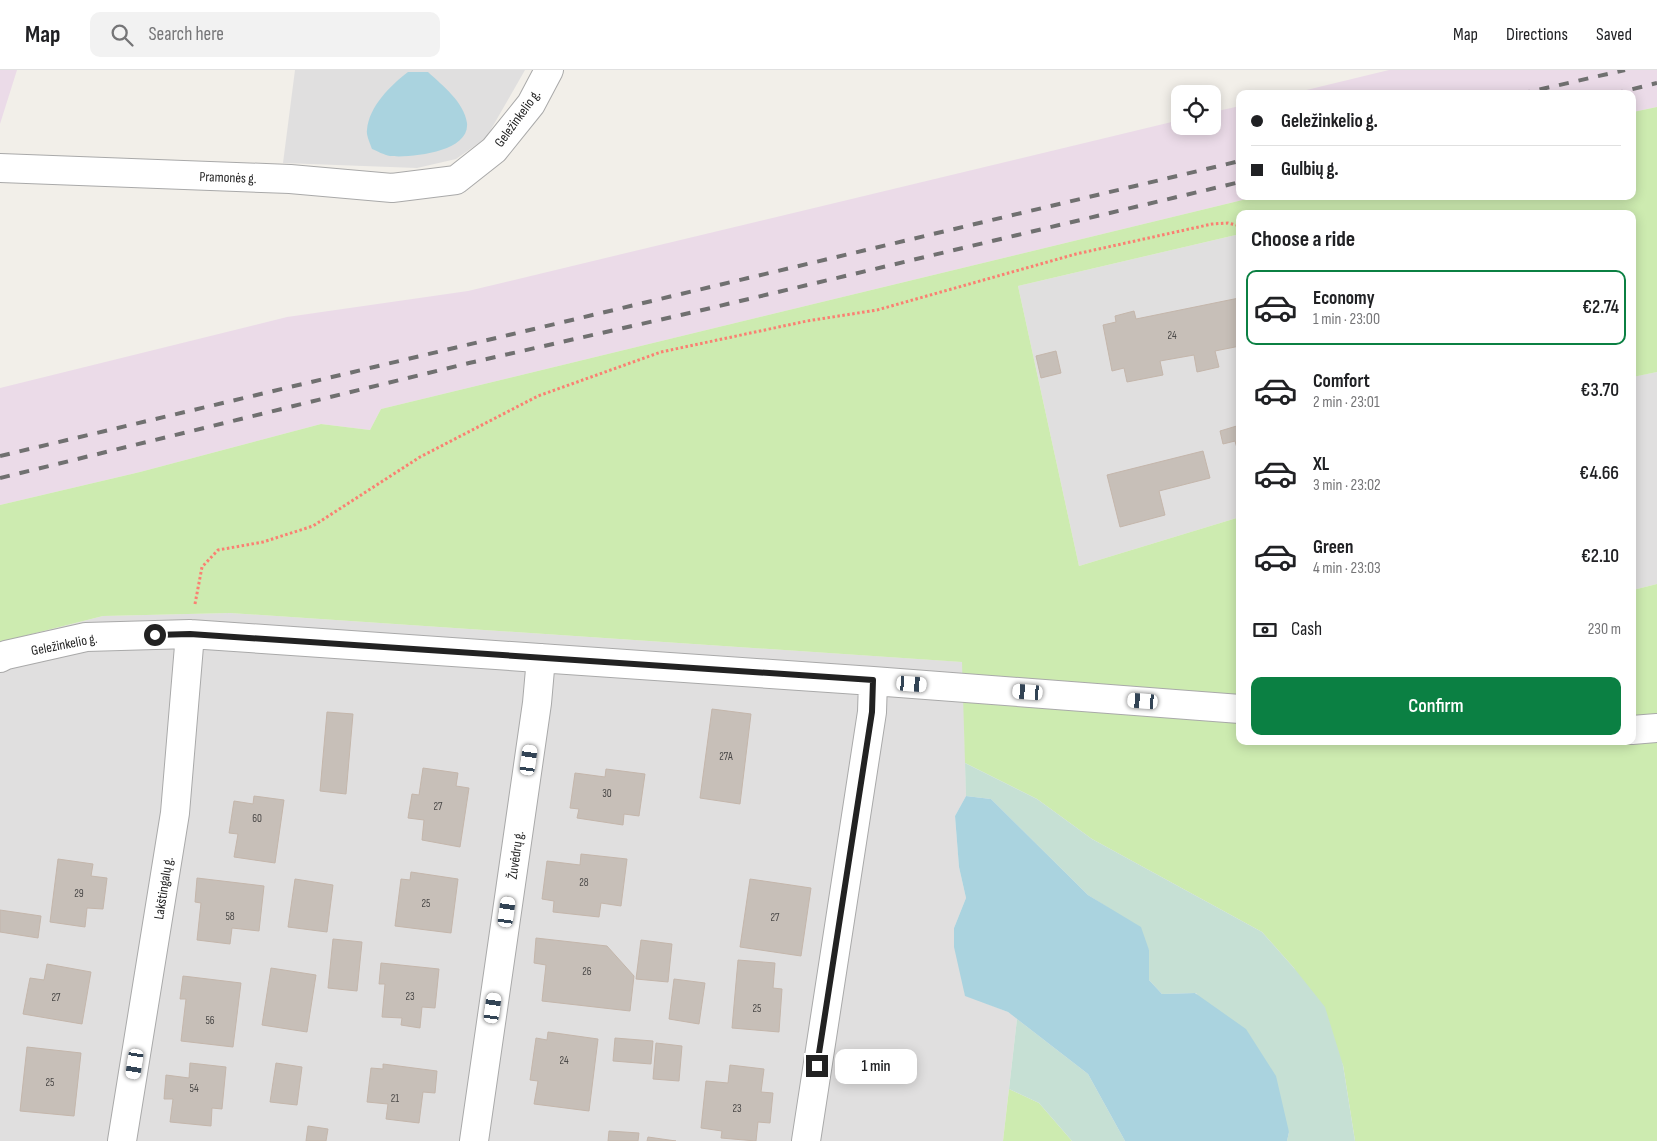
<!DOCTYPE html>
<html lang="en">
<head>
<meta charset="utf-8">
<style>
	:root { --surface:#fff; --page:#f2f2f2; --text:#202124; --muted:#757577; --line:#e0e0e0; --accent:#0b8043 }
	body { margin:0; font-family:"Sofia Sans Condensed",sans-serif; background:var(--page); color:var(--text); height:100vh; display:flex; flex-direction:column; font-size:19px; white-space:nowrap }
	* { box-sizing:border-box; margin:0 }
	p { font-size:16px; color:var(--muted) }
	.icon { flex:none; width:28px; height:28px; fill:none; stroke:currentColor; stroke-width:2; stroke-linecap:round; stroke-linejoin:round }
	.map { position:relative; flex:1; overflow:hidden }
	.side { position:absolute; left:1236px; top:140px; width:400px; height:535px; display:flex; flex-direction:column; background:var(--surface); border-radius:10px; box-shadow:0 2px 12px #0003 }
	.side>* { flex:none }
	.top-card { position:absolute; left:1236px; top:20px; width:400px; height:110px; border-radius:10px; box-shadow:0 2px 12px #0003; display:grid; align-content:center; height:110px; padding:0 15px; background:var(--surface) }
	.buttons { position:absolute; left:1171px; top:15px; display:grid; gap:10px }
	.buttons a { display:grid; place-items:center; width:50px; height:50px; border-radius:10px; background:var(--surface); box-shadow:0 2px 12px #0003; font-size:25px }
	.end { position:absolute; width:22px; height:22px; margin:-11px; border:6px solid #222; background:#fff; box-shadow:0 0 0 2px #fff }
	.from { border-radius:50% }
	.bubble { position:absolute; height:35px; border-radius:10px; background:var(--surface); box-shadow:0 2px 12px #0003; font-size:16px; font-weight:600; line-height:35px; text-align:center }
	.car { position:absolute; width:15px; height:30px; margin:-15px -8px; border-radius:6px; box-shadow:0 0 4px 1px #0007; background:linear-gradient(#fff 24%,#345 0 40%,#fff 0 76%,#345 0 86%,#fff 0) }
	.top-card b { display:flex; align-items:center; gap:18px; height:48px; font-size:19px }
	.top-card b+b { border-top:1px solid var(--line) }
	.top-card i { width:12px; height:12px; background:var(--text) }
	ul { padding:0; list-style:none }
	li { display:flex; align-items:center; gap:15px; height:75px; margin:0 10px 8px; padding:0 5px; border:2px solid transparent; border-radius:10px }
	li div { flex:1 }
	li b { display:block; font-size:19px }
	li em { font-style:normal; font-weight:600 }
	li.on { border-color:var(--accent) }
	li>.icon { width:45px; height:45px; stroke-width:1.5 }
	h2 { padding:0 15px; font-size:22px; line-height:60px }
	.pay { display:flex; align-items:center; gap:12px; height:55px; padding:0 15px; font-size:19px }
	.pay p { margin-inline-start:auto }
	.button { display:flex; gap:10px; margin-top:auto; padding:10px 15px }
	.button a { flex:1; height:58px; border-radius:10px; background:var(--accent); color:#fff; font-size:20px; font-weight:600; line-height:58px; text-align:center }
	header { display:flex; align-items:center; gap:30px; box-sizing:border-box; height:70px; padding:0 25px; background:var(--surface); border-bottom:1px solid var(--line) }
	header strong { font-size:24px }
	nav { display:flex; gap:28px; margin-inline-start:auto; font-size:18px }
	.search { width:350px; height:45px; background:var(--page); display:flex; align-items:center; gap:12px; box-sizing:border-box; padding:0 18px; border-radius:10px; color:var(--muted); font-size:19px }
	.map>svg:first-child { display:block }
</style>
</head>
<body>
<header>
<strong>Map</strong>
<div class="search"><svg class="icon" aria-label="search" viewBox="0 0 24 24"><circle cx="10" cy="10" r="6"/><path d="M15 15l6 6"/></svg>Search here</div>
<nav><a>Map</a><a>Directions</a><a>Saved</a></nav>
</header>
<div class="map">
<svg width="1657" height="1071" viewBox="0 0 1657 1071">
	<rect width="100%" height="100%" fill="#f2efe9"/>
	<path fill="#e0dfdf" d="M295,0h230l-39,68 -30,21 -39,9 -134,-5z
		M1240,164v283l-161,49 -61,-280z
		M1657,302v212l-24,6 -1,-213z
		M230,543l733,49 3,134 -11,20 4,51 7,31 -12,30 11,67 43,17 9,7 -14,122h-1003v-499l103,-26z"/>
	<path fill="#ebdbe8" d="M0,0h17l-17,54z
		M1389,0h268v37l-24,5 -1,-18h-342z
		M1240,36v90h19l-878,213 -11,21 -49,-6 -181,48 -140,33v-117l287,-71 181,-26 712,-171v6h32l1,-14z"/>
	<path fill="#cdebb0" d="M1657,37v265l-24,5 -1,-163h-392v20l-222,52 61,280 161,-49v224h392l1,-151 24,-6v557h-302l-12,-76 -49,-97 -32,-36 -170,-93 -55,-40 -72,-36 -3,-101 -732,-49 -127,3 -103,26v-137l140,-33 181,-48 49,6 11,-21 878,-213h373l1,-84z
		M1009,1019l30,14 33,38h-69z"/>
	<path fill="#c6e0d4" d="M965,693l72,36 55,40 170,93 32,36 31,39 18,58 12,76h-68l2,-9 -93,-139 -34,1 -13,-14v-30l-42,-43 -19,-12 -97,-96 -25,-3z
		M1017,949l71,55 37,67h-53l-33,-38 -30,-14z"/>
	<path fill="#aad3df" d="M408,2h20c15,14 36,30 39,51 3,30 -58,35 -77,33 -6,-1 -13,-5 -18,-7 -2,-6 -6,-14 -5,-19 2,-24 24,-45 41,-58z
		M966,726l25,3 97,96 53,32 8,23v30l13,14 33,-1 51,36 30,47 13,56 -2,9h-162l-37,-67 -80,-62 -43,-16 -11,-49v-19l12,-30 -7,-31 -4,-51z"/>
	<path fill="#c7bfb8" stroke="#c4b6ab" d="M1239,228l1,48 -25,5 4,16 -22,5 -3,-17 -34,6 3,14 -36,7 -3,-14 -12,3 -9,-46 13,-3 -1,-6 19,-5 2,8z
		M1056,281l5,22 -20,5 -5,-22z
		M1240,355v34l-5,-18 -12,3 -3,-13z
		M1203,381l7,27 -51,13 6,24 -45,12 -13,-52z
		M712,639l39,5 -11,90 -40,-6z
		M327,642l26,2 -7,80 -26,-3z
		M423,698l35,5 -2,13 13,2 -9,59 -38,-7 2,-20 -16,-2 4,-24 7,1z
		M606,699l39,5 -6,42 -15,-2 -1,11 -46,-7 2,-9 -9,-1 5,-35 30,4z
		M254,726l30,4 -9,63 -41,-6 4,-23 -9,-1 5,-32 19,3z
		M581,784l46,5 -6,47 -20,-3 -2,14 -46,-5 1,-11 -12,-2 5,-38 33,4z
		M58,789l35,5 -2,12 16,2 -4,31 -16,-1 -2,19 -35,-5z
		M411,802l47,7 -7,54 -56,-7 6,-47 9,1z
		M197,808l67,8 -5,45 -27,-3 -2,16 -33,-4 4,-37 -6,-1z
		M295,809l38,6 -6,47 -39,-5z
		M750,809l61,9 -10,68 -61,-9z
		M0,840l41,6 -3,22 -38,-6z
		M536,868l71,8 27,30 -4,35 -88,-10 4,-36 -12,-2z
		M333,869l29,3 -5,49 -29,-3z
		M641,870l31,4 -4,38 -32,-3z
		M738,890l37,3 -2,25 9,1 -3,43 -47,-4z
		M381,893l58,6 -4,39 -13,-1 -2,21 -19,-3 1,-7 -20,-1 3,-33h-6z
		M47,894l44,8 -9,52 -59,-10 7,-36 14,2z
		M271,898l45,7 -9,57 -45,-7z
		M183,906l58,7 -8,64 -52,-6 5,-42h-6z
		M674,909l31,4 -6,41 -30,-5z
		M548,962l50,7 -9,72 -55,-7 4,-23 -8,-1 6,-42 11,2z
		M615,968l38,3 -2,23 -38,-3z
		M656,973l26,3 -3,35 -26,-2z
		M27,977l54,6 -7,63 -54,-5z
		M190,993l36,4 -4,42 -10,-1 -1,18 -41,-4 3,-23h-9l2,-24 23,3z
		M276,993l26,4 -5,38 -27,-3z
		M383,994l54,7 -2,22 -12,-1 -4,31 -33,-4 2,-15 -21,-2 4,-34 12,1z
		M730,995l34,4 -3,23 12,1 -3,30 -12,-1 -2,19 -35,-3 1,-7 -21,-3 5,-47 22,2z
		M308,1056l20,3 -2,12h-20z
		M609,1061l30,2 -1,8h-30z
		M648,1067l28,4h-29z"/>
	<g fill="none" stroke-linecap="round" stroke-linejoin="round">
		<g stroke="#a9a9a9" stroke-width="30">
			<path id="minor" d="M0,98l290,11 102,9 64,-8 38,-30 37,-46 18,-34
				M0,588l6,-3 80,-18 104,-3 683,47 367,28
				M1632,660l25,-2
				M122,1071l53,-328 15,-179
				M474,1071l63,-438 4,-45
				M806,1071l66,-429 1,-31"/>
		</g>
		<path stroke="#fa8072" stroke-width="3" stroke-dasharray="2.5 2.5" stroke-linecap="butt" d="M195,534l7,-37 16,-17 45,-8 50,-16 107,-69 118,-61 123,-44 146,-31 70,-11 199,-56 136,-30 16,-1 12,3"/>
		<use href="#minor" stroke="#fff" stroke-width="28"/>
		<path stroke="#707070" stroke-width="4" stroke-dasharray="10 10" stroke-linecap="butt" d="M1520,24l105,-24
			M1613,24l44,-11
			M0,386l1240,-295
			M0,408l469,-115 225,-51 546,-130"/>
	</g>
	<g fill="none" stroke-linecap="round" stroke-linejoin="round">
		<path stroke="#222" stroke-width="6" d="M155,565l35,-1 683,46 -1,32 -55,354"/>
	</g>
	<g text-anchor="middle" stroke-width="4.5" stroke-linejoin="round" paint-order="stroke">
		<g font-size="11" fill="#4b4948">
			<text x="1172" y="269">24</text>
			<text x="726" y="690">27A</text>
			<text x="607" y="727">30</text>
			<text x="438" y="740">27</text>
			<text x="257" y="752">60</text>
			<text x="584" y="816">28</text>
			<text x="79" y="827">29</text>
			<text x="426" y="837">25</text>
			<text x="230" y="850">58</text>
			<text x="775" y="851">27</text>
			<text x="587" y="905">26</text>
			<text x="410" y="930">23</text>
			<text x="56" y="931">27</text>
			<text x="757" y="942">25</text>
			<text x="210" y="954">56</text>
			<text x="564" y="994">24</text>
			<text x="50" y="1016">25</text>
			<text x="194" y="1022">54</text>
			<text x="395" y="1032">21</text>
			<text x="737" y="1042">23</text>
		</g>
		<g font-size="14" fill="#222" stroke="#fff">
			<text transform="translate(517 48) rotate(-54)" y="5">Geležinkelio g.</text>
			<text transform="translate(228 107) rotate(2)" y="5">Pramonės g.</text>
			<text transform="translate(64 574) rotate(-11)" y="5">Geležinkelio g.</text>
			<text transform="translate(515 785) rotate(-82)" y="5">Žuvėdrų g.</text>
			<text transform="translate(163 818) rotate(-81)" y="5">Lakštingalų g.</text>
		</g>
	</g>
</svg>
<div class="buttons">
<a><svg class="icon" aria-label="locate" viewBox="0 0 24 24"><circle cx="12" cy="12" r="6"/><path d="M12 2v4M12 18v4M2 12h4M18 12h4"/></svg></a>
</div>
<i class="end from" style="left:155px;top:565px"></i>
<i class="end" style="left:817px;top:996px"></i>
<div class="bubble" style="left:835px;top:979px;width:82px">1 min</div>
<i class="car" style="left:912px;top:614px;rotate:94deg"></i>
<i class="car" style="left:1028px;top:622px;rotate:274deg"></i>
<i class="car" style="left:1143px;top:631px;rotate:274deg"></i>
<i class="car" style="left:529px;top:690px;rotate:8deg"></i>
<i class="car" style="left:507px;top:842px;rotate:8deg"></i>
<i class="car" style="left:493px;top:938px;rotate:8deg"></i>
<i class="car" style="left:135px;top:994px;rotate:189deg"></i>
<div class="top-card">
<b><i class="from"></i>Geležinkelio g.</b>
<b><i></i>Gulbių g.</b>
</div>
<section class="side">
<h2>Choose a ride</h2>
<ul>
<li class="on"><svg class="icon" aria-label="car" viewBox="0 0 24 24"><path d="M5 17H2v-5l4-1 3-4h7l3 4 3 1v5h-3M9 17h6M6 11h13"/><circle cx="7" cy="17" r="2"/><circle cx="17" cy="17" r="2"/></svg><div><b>Economy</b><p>1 min · 23:00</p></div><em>€2.74</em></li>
<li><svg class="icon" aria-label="car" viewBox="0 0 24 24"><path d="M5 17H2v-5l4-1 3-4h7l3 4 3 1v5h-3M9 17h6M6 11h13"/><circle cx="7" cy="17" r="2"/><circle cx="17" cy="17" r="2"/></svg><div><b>Comfort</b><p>2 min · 23:01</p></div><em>€3.70</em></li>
<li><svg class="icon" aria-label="car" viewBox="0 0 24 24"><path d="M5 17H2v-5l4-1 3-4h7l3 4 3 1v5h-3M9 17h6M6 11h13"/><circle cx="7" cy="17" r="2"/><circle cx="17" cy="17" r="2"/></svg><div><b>XL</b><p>3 min · 23:02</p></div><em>€4.66</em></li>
<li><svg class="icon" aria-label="car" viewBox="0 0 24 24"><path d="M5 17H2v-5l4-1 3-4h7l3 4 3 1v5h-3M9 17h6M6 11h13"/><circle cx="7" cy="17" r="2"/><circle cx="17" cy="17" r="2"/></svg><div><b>Green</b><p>4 min · 23:03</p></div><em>€2.10</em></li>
</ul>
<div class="pay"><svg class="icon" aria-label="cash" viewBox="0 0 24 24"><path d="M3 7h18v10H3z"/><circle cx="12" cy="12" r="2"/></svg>Cash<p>230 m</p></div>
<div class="button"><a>Confirm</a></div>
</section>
</div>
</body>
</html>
